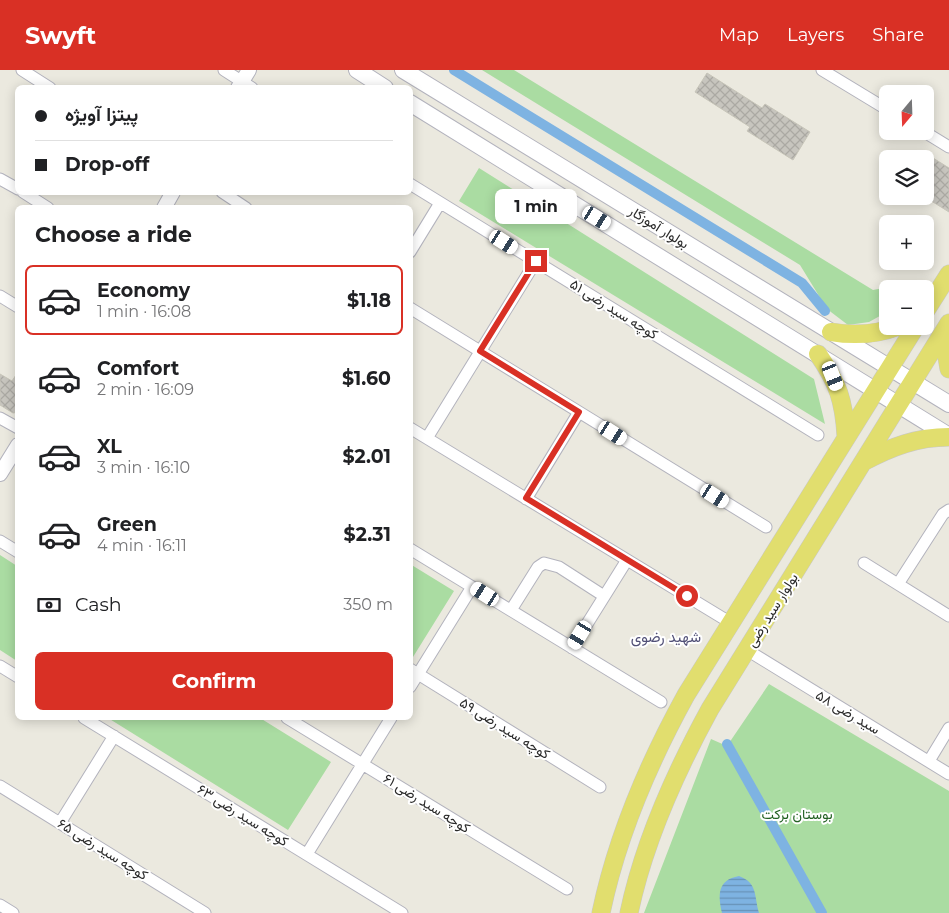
<!DOCTYPE html>
<html lang="en">
<head>
<meta charset="utf-8">
<style>
	:root { --surface:#fff; --page:#f6f6f6; --text:#202124; --muted:#757577; --line:#e0e0e0; --accent:#d93025 }
	body { margin:0; font-family:Montserrat,Vazirmatn,sans-serif; background:var(--page); color:var(--text); height:100vh; display:flex; flex-direction:column; font-size:19px; white-space:nowrap }
	* { box-sizing:border-box; margin:0 }
	p { font-size:16px; color:var(--muted) }
	.icon { flex:none; width:28px; height:28px; fill:none; stroke:currentColor; stroke-width:2; stroke-linecap:round; stroke-linejoin:round }
	.map { position:relative; flex:1; overflow:hidden }
	.details { position:absolute; left:15px; top:135px; width:398px; height:515px; display:flex; flex-direction:column; background:var(--surface); border-radius:8px; box-shadow:0 2px 12px #0003 }
	.details>* { flex:none }
	.hud { position:absolute; left:15px; top:15px; width:398px; height:110px; border-radius:8px; box-shadow:0 2px 12px #0003; display:grid; align-content:center; height:110px; padding:0 20px; background:var(--surface) }
	.needle { width:32px; rotate:199deg }
	.buttons { position:absolute; left:879px; top:15px; display:grid; gap:10px }
	.buttons a { display:grid; place-items:center; width:55px; height:55px; border-radius:8px; background:var(--surface); box-shadow:0 2px 12px #0003; font-size:25px }
	.end { position:absolute; width:22px; height:22px; margin:-11px; border:6px solid #d93025; background:#fff; box-shadow:0 0 0 2px #fff }
	.from { border-radius:50% }
	.bubble { position:absolute; height:35px; border-radius:8px; background:var(--surface); box-shadow:0 2px 12px #0003; font-size:16px; font-weight:700; line-height:35px; text-align:center }
	.car { position:absolute; width:15px; height:30px; margin:-15px -8px; border-radius:6px; box-shadow:0 0 4px 1px #0007; background:linear-gradient(#fff 24%,#345 0 40%,#fff 0 76%,#345 0 86%,#fff 0) }
	.hud b { display:flex; align-items:center; gap:18px; height:48px; font-size:19px }
	.hud b+b { border-top:1px solid var(--line) }
	.hud i { width:12px; height:12px; background:var(--text) }
	ul { padding:0; list-style:none }
	li { display:flex; align-items:center; gap:15px; height:70px; margin:0 10px 8px; padding:0 10px; border:2px solid transparent; border-radius:8px }
	li div { flex:1 }
	li b { display:block; font-size:19px }
	li em { font-style:normal; font-weight:700 }
	li.active { border-color:var(--accent) }
	li>.icon { width:45px; height:45px; stroke-width:1.5 }
	h2 { padding:0 20px; font-size:22px; line-height:60px }
	.pay { display:flex; align-items:center; gap:12px; height:55px; padding:0 20px; font-size:19px }
	.pay p { margin-inline-start:auto }
	.cta { display:flex; gap:10px; margin-top:auto; padding:10px 20px }
	.cta a { flex:1; height:58px; border-radius:8px; background:var(--accent); color:#fff; font-size:20px; font-weight:700; line-height:58px; text-align:center }
	header { display:flex; align-items:center; gap:30px; box-sizing:border-box; height:70px; padding:0 25px; background:var(--accent); color:#fff }
	header strong { font-size:24px }
	nav { display:flex; gap:28px; margin-inline-start:auto; font-size:18px }
	.map>svg:first-child { display:block }
</style>
</head>
<body>
<header>
<strong>Swyft</strong>
<nav><a>Map</a><a>Layers</a><a>Share</a></nav>
</header>
<div class="map">
<svg width="949" height="843" viewBox="0 0 949 843">
	<defs>
		<pattern id="water-rules" width="6" height="5" patternUnits="userSpaceOnUse" patternTransform="scale(1.25)"><rect width="6" height="5" fill="#7eb3e2"/><path d="M0 2.5h6" fill="none" stroke="#6792b7"/></pattern>
		<pattern id="building-cross-hatch" width="8" height="8" patternUnits="userSpaceOnUse" patternTransform="scale(1.25)"><rect width="8" height="8" fill="#c7c5be"/><path d="M0 0l8 8M0 8l8-8" fill="none" stroke="#aba9a3"/></pattern>
	</defs>
	<rect width="100%" height="100%" fill="#ebe9df"/>
	<path fill="#aadca2" d="M482,0h32l359,220 43,-8 -3,7h-25l-1,23 -18,10 -21,3 -21,-16 -27,-44z
		M479,98l335,211 11,45 -366,-223z
		M0,485l17,11v95l-17,-11z
		M410,494l44,27 -41,66 -3,-2z
		M769,614l180,107v122h-305l67,-174 16,7z
		M108,648h152l71,44 -43,68z"/>
	<path fill="url(#water-rules)" d="M739,806c19,7 15,20 20,37h-37c-4,-18 -5,-33 17,-37z"/>
	<g fill="none" stroke-linecap="round" stroke-linejoin="round">
		<path stroke="#7eb3e2" stroke-width="10" d="M454,0l348,213 23,28
			M727,674l95,169"/>
	</g>
	<path fill="url(#building-cross-hatch)" stroke="#c7c5b9" d="M707,3l55,35 3,-4 45,28 -17,28 -46,-29 3,-4 -55,-35z
		M925,83l24,15v44l-24,-15z
		M18,302v40l-5,1 -13,-8v-31l12,7z"/>
	<g fill="none" stroke-linecap="round" stroke-linejoin="round">
		<g stroke="#b3b3bd" stroke-width="13">
			<path id="minor" d="M22,0l28,18
				M224,0l28,18
				M822,0l66,40
				M923,61l26,16
				M0,109l18,10
				M410,114l408,251
				M23,122l25,16
				M222,122l24,16
				M410,182l30,-49
				M0,226l18,11
				M410,238l356,219
				M0,348l18,10
				M410,358l321,195
				M427,368l109,-177
				M526,429l53,-87
				M0,471l18,11
				M410,479l251,153
				M864,493l85,53
				M898,514l45,-70 6,-4
				M511,540l27,-43 6,-4 15,4 45,29
				M572,578l55,-88
				M747,580l202,124
				M0,596l18,11
				M410,599l190,118
				M410,617l62,-100
				M84,648l318,195
				M287,648l280,171
				M929,691l20,-33
				M0,716l205,127
				M60,753l54,-87
				M307,784l84,-136
				M0,835l13,8"/>
		</g>
		<g stroke="#b3b3bd" stroke-width="16">
			<path id="tertiary" d="M238,18l11,-18
				M164,138l9,-16
				M0,404l18,-29"/>
		</g>
		<g stroke="#b3b3bd" stroke-width="18">
			<path id="secondary" d="M357,0l28,18
				M403,0l546,334
				M410,33l539,333"/>
		</g>
		<g stroke="#c8c8c8" stroke-width="19">
			<path id="primary" d="M925,242l24,-38
				M831,262c24,4 45,3 68,-6
				M943,263l6,36
				M818,284c20,29 26,47 28,82
				M863,392c28,-15 54,-25 86,-25
				M601,843c16,-77 47,-149 85,-218l230,-369
				M629,843c15,-72 46,-140 81,-204l239,-386"/>
		</g>
		<use href="#minor" stroke="#fff" stroke-width="11"/>
		<use href="#tertiary" stroke="#fff" stroke-width="14"/>
		<use href="#secondary" stroke="#fff" stroke-width="16"/>
		<use href="#primary" stroke="#e1de6e" stroke-width="18"/>
	</g>
	<g fill="none" stroke-linecap="round" stroke-linejoin="round">
		<path stroke="#d93025" stroke-width="6" d="M536,191l-56,90 99,61 -53,86 161,98"/>
	</g>
	<g text-anchor="middle" stroke-width="4" stroke-linejoin="round" paint-order="stroke">
		<g font-size="14" fill="#2b2b2b" stroke="#fff">
			<text transform="translate(659 157) rotate(32)" y="5">بولوار آموزگار</text>
			<text transform="translate(614 239) rotate(32)" y="5">کوچه سید رضی ۵۱</text>
			<text transform="translate(772 540) rotate(-58)" y="5">بولوار سید رضی</text>
			<text transform="translate(848 642) rotate(31)" y="5">سید رضی ۵۸</text>
			<text transform="translate(505 658) rotate(32)" y="5">کوچه سید رضی ۵۹</text>
			<text transform="translate(427 733) rotate(32)" y="5">کوچه سید رضی ۶۱</text>
			<text transform="translate(243 745) rotate(32)" y="5">کوچه سید رضی ۶۳</text>
			<text transform="translate(103 779) rotate(32)" y="5">کوچه سید رضی ۶۵</text>
		</g>
		<g font-size="14" fill="#236123" stroke="#fff">
			<text x="797" y="749">بوستان برکت</text>
		</g>
		<g font-size="15" fill="#515077" stroke="#fff">
			<text x="666" y="572">شهید رضوی</text>
		</g>
	</g>
</svg>
<div class="buttons">
<a><svg class="needle" viewBox="-14 -14 28 28"><path d="M0-13l5 13h-10z" fill="#e53935"/><path d="M0 13l5-13h-10z" fill="#757577"/></svg></a>
<a><svg class="icon" aria-label="layers" viewBox="0 0 24 24"><path d="M12 4l9 5-9 5-9-5zM3 14l9 5 9-5"/></svg></a>
<a>+</a>
<a>−</a>
</div>
<i class="end from" style="left:687px;top:526px"></i>
<i class="end" style="left:536px;top:191px"></i>
<div class="bubble" style="left:495px;top:119px;width:82px">1 min</div>
<i class="car" style="left:597px;top:148px;rotate:121deg"></i>
<i class="car" style="left:504px;top:172px;rotate:122deg"></i>
<i class="car" style="left:833px;top:306px;rotate:158deg"></i>
<i class="car" style="left:613px;top:363px;rotate:122deg"></i>
<i class="car" style="left:715px;top:426px;rotate:122deg"></i>
<i class="car" style="left:485px;top:524px;rotate:302deg"></i>
<i class="car" style="left:580px;top:565px;rotate:211deg"></i>
<div class="hud">
<b><i class="from"></i>پیتزا آویژه</b>
<b><i></i>Drop-off</b>
</div>
<section class="details">
<h2>Choose a ride</h2>
<ul>
<li class="active"><svg class="icon" aria-label="car" viewBox="0 0 24 24"><path d="M5 17H2v-5l4-1 3-4h7l3 4 3 1v5h-3M9 17h6M6 11h13"/><circle cx="7" cy="17" r="2"/><circle cx="17" cy="17" r="2"/></svg><div><b>Economy</b><p>1 min · 16:08</p></div><em>$1.18</em></li>
<li><svg class="icon" aria-label="car" viewBox="0 0 24 24"><path d="M5 17H2v-5l4-1 3-4h7l3 4 3 1v5h-3M9 17h6M6 11h13"/><circle cx="7" cy="17" r="2"/><circle cx="17" cy="17" r="2"/></svg><div><b>Comfort</b><p>2 min · 16:09</p></div><em>$1.60</em></li>
<li><svg class="icon" aria-label="car" viewBox="0 0 24 24"><path d="M5 17H2v-5l4-1 3-4h7l3 4 3 1v5h-3M9 17h6M6 11h13"/><circle cx="7" cy="17" r="2"/><circle cx="17" cy="17" r="2"/></svg><div><b>XL</b><p>3 min · 16:10</p></div><em>$2.01</em></li>
<li><svg class="icon" aria-label="car" viewBox="0 0 24 24"><path d="M5 17H2v-5l4-1 3-4h7l3 4 3 1v5h-3M9 17h6M6 11h13"/><circle cx="7" cy="17" r="2"/><circle cx="17" cy="17" r="2"/></svg><div><b>Green</b><p>4 min · 16:11</p></div><em>$2.31</em></li>
</ul>
<div class="pay"><svg class="icon" aria-label="cash" viewBox="0 0 24 24"><path d="M3 7h18v10H3z"/><circle cx="12" cy="12" r="2"/></svg>Cash<p>350 m</p></div>
<div class="cta"><a>Confirm</a></div>
</section>
</div>
</body>
</html>
